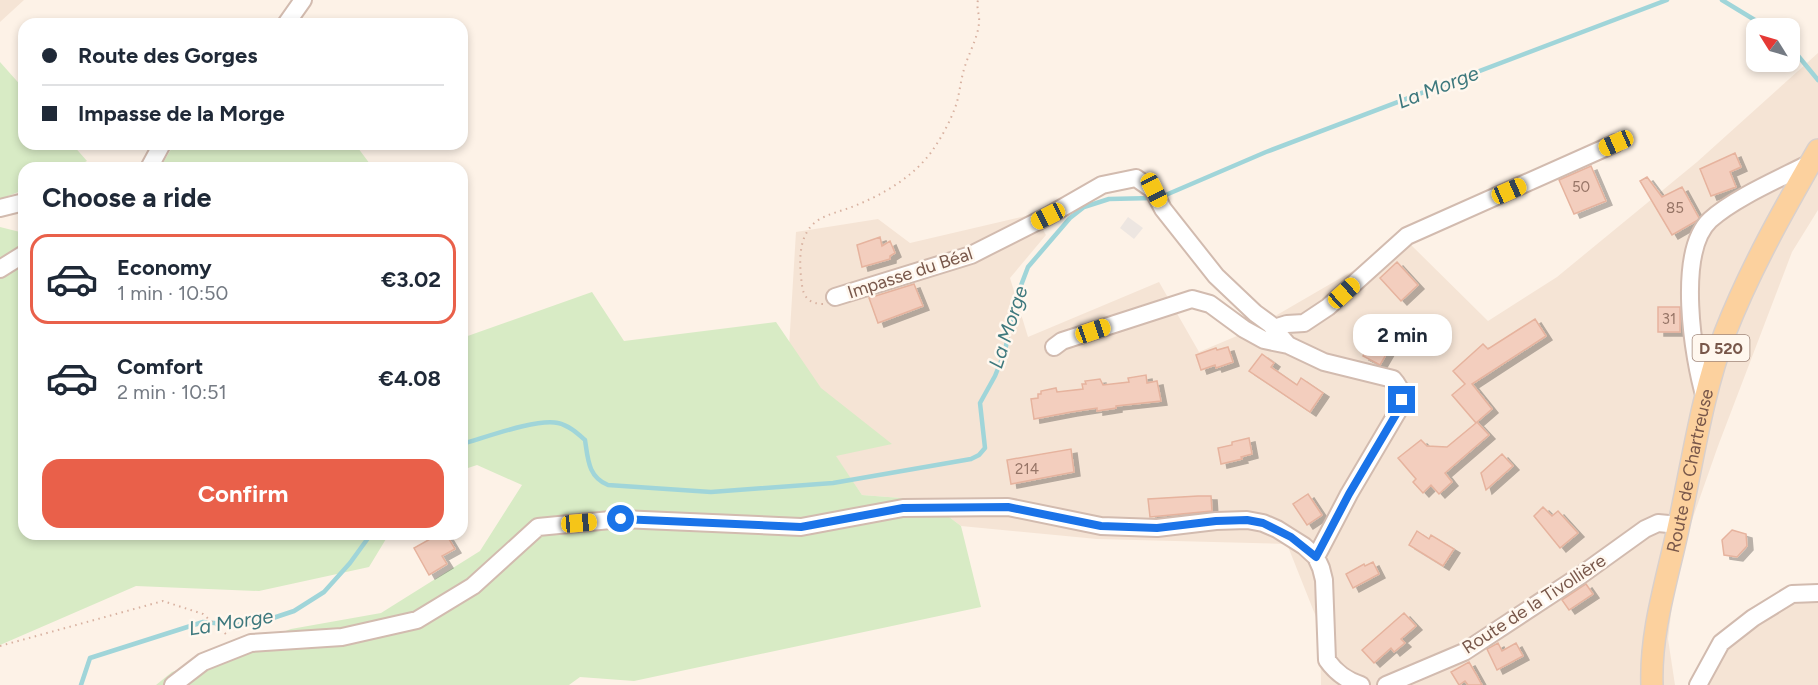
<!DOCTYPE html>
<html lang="en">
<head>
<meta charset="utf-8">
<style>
	:root { --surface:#fff; --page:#f6f6f7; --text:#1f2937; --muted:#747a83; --line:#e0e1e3; --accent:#e9604a }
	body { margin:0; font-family:Figtree,sans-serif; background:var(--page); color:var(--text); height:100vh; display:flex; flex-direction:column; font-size:22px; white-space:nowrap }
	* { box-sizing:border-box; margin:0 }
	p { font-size:20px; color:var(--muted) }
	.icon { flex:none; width:33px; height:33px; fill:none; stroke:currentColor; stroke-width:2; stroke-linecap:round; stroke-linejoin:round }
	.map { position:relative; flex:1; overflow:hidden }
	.panel { position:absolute; left:18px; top:162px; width:450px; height:378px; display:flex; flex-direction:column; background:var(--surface); border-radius:18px; box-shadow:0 3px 9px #0003 }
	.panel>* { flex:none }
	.banner { position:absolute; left:18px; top:18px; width:450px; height:132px; border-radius:18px; box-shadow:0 3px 9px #0003; display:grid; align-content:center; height:132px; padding:0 24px; background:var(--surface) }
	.needle { width:39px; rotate:307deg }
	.controls { position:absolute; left:1746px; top:18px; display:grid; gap:12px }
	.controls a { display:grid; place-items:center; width:54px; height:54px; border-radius:12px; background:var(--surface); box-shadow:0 3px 9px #0003; font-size:30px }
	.end { position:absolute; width:27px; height:27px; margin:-14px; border:8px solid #1a73e8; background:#fff; box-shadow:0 0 0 3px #fff }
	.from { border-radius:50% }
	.bubble { position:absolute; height:42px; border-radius:18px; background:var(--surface); box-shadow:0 3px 9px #0003; font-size:20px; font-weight:700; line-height:42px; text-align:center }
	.car { position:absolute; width:18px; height:36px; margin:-18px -9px; border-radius:8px; box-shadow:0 0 4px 2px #0007; background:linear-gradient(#f5c518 24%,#345 0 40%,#f5c518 0 76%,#345 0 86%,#f5c518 0) }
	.banner b { display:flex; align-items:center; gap:21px; height:57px; font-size:22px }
	.banner b+b { border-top:2px solid var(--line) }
	.banner i { width:15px; height:15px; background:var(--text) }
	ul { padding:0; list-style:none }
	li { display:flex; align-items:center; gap:18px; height:90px; margin:0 12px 9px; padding:0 12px; border:3px solid transparent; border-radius:18px }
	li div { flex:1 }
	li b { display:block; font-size:22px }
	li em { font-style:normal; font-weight:700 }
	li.on { border-color:var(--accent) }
	li>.icon { width:54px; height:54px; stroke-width:1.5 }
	h2 { padding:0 24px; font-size:27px; line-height:72px }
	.primary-button { display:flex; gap:12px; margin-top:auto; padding:12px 24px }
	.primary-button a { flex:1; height:69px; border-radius:18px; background:var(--accent); color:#fff; font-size:24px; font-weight:700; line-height:69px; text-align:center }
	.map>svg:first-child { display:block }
</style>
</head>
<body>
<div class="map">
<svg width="1818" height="685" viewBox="0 0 1818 685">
	<defs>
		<filter id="shadow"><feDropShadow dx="6" dy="4" stdDeviation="0" flood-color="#0004"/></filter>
	</defs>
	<rect width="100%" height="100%" fill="#fdf2e7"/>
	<path fill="#f5e4d5" d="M0,0h24l-24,22z
		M1818,53v157l-26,42 -74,194 -41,117 -9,76 7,46h-354l-1,-58 -33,-83 -190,-5 -136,-13 -34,-26 -65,-5 -39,-57 -38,-25 11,-181 82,-13 32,24 124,-29 12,21 -36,43 18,59 131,-55 40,70 52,-22 155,-90 82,81 69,-44 140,-115z
		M1818,601v84h-110l17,-38 60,-42z"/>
	<path fill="#ede6e1" d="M1128,217l15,11 -9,11 -14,-11z"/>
	<path fill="#d8ebc5" d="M0,62l24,27v55h48l15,17 -14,7h-49v22l-24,9z
		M174,144h181l18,24h-213z
		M0,227l24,6v301h365l-20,33 -110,24 -123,-5 -136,59z
		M592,292l32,49 152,-19 45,66 71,56 -56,12 26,39 65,5 34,26 20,81 -347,74 -54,-4 -11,8h-413l16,-13 119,-43 90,-16 99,-62 42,-66 -45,-20 -15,5v-132z"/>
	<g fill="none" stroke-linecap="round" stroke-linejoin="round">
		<path stroke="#a0d5d9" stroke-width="4.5" d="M1722,0l46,28
			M1790,46l28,34
			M1161,197l105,-45 401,-152
			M462,444c22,-6 75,-26 96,-21 10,2 19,10 27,17 3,19 3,37 23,45l103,7 122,-9 138,-24 8,-4 6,-7 -5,-45 15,-27 10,-25 9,-47 14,-37 42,-49 14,-11 25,-8 44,-1
			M81,685l9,-27 113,-36 33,3 28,-4 30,-10 30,-19 26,-29 21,-29"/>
	</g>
	<path fill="#f3cebe" stroke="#e6b39e" stroke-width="1.5" filter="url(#shadow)" d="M1735,153l6,14 -11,5 6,15 -25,9 -11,-27z
		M1591,166l15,35 -32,13 -15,-34z
		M1647,177l15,20 20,-10 17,31 -1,2 -26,15 -32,-54z
		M880,237l2,9 8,-5 5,12 -5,3v3l-28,8 -5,-22z
		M1397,262l21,23 -17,16 -21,-23z
		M914,284l9,22 -45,17 -9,-25z
		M1658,307h22v25h-22z
		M1535,319l11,17 -74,48 20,25 -15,13 12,13 -44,38 7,9 -13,12 -8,-9 -8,8 -10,-11 3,-3 -18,-21 23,-18 6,6 20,1 29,-24 -24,-28 13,-11 -12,-13 30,-27 5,5z
		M1374,336l17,10 -11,19 -17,-9z
		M1228,347l5,15 -17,6 -1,-3 -14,5 -5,-15 20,-7 1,2z
		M1262,354l12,9 -3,4 26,18 4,-7 22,15 -13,19 -61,-41z
		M1146,375l1,8 10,-2 4,20 -45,5v2l-19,3v-3l-26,4 -37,7 -3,-20 7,-1v-4h3v-3l15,-3 1,4 26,-3 -1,-5h4l-1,-3 15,-2 3,6 26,-3 -1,-4z
		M1249,438l3,16 -11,3 1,2 -21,5 -3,-16 14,-3v-3z
		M1071,449l3,23 -63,12 -4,-24z
		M1502,454l11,12 -27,24 -5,-17z
		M1308,494l14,21 -15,10 -14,-21z
		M1198,496h13l1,15 -62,6 -2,-18z
		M1543,507l9,9 6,-5 20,22 -18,15 -26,-32z
		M1732,530l14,4 1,12 -10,11 -13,-2 -2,-15z
		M1417,531l12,8 2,-4 23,14 -11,17 -34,-21z
		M439,534h7l9,15 -13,7 5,8 -18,11 -15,-27z
		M1373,562l6,12 -26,14 -7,-14 18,-10 1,2z
		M1586,584l7,10 -24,16 -7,-10z
		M1404,613l12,13 -15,13 4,4 -11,9 -3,-4 -17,15 -12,-13z
		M1498,643l4,8 14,-8 7,13 -26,14 -10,-21z
		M1469,662l7,12 6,11h-14l-3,-4 -6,4 -8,-13z"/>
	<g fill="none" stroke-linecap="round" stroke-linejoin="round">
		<g stroke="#d2bbaf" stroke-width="20">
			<path id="minor" d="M286,24l17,-24
				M149,168l13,-24
				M0,208l24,-6
				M0,269l24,-15
				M835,297l136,-42 77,-39 54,-31 34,-7 17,12 10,19 53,67 39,37 15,11 18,21
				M1274,328l13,-4 17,-1 24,-16 79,-71 209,-93
				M1054,347l8,-6 130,-42 18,5 34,25 20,11 24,5 36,17 69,17c10,11 10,19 5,32l-49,83 -33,63
				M1705,398c-12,-40 -29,-146 5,-178 24,-22 71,-42 100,-57
				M173,685l30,-23 48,-19 91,-6 75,-17 56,-34 65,-59 83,-8 180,8 102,-19 105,-1 93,19 56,2 59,-7 31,-1 16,3 14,6 27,17 12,11 5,11 3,12 3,80c9,13 19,20 34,25
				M1386,685l78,-33 117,-77 64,-46 13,-6 21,2
				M1698,685l23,-42 32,-25 39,-24 26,-1"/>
		</g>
		<g stroke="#d9d0cc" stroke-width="24">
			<g id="major">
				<path id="s1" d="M1652,685c-2,-55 16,-108 27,-161 14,-64 23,-130 46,-191 25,-64 59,-124 93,-183"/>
			</g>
		</g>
		<path stroke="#d8b1a0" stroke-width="2" stroke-dasharray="1.5 4.5" stroke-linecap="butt" d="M823,304c-13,0 -20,-7 -21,-19 -3,-22 -5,-53 18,-66 13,-7 26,-9 39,-15 27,-11 56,-29 73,-53 10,-14 20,-33 25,-49 3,-12 4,-24 8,-36 4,-13 13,-29 14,-43 1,-8 -3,-15 -1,-23
			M0,646l163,-45 40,13 24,21"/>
		<use href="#minor" stroke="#fff" stroke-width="16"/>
		<use href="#major" stroke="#fcd19e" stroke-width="21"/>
	</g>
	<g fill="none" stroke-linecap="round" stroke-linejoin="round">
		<path stroke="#1a73e8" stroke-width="8" d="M621,519l180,8 102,-19 105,-1 93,19 56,2 59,-7 31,-1 16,3 28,14 25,20 33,-63 49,-83 4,-11"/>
	</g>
	<g text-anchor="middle" stroke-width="5" stroke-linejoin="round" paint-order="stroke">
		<g font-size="15" fill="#977567">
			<text x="1581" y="192">50</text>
			<text x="1675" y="213">85</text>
			<text x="1669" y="324">31</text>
			<text x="1027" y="474">214</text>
		</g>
		<rect fill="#fff7ee" stroke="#a0877b" stroke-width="1.5" x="1692.5" y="335" width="57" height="26" rx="4.5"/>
		<g font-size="16" font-weight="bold" fill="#78574a">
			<text x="1721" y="354">D 520</text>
		</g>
		<g font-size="18" fill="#78574a" stroke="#fff7ee">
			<text transform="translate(910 273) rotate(-18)" y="6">Impasse du Béal</text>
			<text dy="6" stroke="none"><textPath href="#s1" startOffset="218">Route de Chartreuse</textPath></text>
			<text transform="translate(1534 604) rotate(-33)" y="6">Route de la Tivollière</text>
		</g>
		<g font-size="20" font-style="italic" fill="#3d787d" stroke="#fff7ee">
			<text transform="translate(1438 87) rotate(-21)" y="7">La Morge</text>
			<text transform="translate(1008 327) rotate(-72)" y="7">La Morge</text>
			<text transform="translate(231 622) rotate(-9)" y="7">La Morge</text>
		</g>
	</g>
</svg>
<div class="controls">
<a><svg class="needle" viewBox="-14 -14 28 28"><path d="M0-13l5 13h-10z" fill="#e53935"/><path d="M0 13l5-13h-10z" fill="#747a83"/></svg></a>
</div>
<i class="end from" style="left:621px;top:519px"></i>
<i class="end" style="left:1402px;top:400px"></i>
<div class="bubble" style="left:1353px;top:314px;width:99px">2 min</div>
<i class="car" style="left:1616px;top:143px;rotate:246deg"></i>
<i class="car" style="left:1154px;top:190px;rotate:153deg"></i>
<i class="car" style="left:1509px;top:191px;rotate:66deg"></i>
<i class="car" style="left:1048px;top:216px;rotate:243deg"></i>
<i class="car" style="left:1344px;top:293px;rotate:48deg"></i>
<i class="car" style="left:1093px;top:331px;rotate:71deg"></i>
<i class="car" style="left:579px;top:523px;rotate:85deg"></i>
<div class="banner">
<b><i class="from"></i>Route des Gorges</b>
<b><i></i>Impasse de la Morge</b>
</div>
<section class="panel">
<h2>Choose a ride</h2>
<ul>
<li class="on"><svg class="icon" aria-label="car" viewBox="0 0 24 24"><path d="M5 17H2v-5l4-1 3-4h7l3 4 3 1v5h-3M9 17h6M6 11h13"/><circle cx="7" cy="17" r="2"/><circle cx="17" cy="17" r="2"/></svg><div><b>Economy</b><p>1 min · 10:50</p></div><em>€3.02</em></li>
<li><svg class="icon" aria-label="car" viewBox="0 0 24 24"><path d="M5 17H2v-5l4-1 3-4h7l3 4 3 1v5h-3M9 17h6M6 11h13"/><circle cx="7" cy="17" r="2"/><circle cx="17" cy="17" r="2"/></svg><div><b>Comfort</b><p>2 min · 10:51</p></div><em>€4.08</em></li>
</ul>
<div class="primary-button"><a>Confirm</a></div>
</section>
</div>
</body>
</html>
